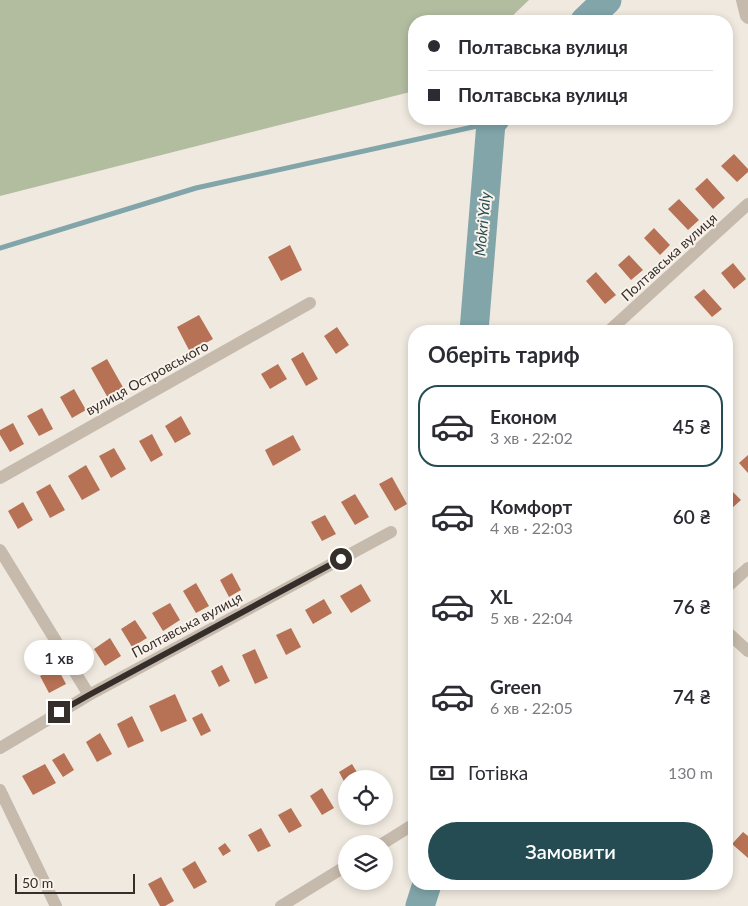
<!DOCTYPE html>
<html lang="uk">
<head>
<meta charset="utf-8">
<style>
	:root { --surface:#fff; --page:#f2f2f3; --text:#2b2b33; --muted:#7c7c81; --line:#e1e1e2; --accent:#244c52 }
	body { margin:0; font-family:Lato,sans-serif; background:var(--page); color:var(--text); height:100vh; display:flex; flex-direction:column; font-size:19px; white-space:nowrap }
	* { box-sizing:border-box; margin:0 }
	p { font-size:16px; color:var(--muted) }
	.icon { flex:none; width:28px; height:28px; fill:none; stroke:currentColor; stroke-width:2; stroke-linecap:round; stroke-linejoin:round }
	.map { position:relative; flex:1; overflow:hidden }
	.side { position:absolute; left:408px; top:325px; width:325px; height:565px; display:flex; flex-direction:column; background:var(--surface); border-radius:20px; box-shadow:0 2px 8px #0003 }
	.side>* { flex:none }
	.top-card { position:absolute; left:408px; top:15px; width:325px; height:110px; border-radius:20px; box-shadow:0 2px 8px #0003; display:grid; align-content:center; height:110px; padding:0 20px; background:var(--surface) }
	.controls { position:absolute; left:338px; top:770px; display:grid; gap:10px }
	.controls a { display:grid; place-items:center; width:55px; height:55px; border-radius:50%; background:var(--surface); box-shadow:0 2px 8px #0003; font-size:25px }
	.scale { position:absolute; left:15px; bottom:12px; width:120px; box-sizing:border-box; padding-left:5px; border:2px solid #352e2a; border-top:0; font-size:14px; line-height:18px; white-space:nowrap; color:#352e2a; -webkit-text-stroke:4px #f8f2eb; paint-order:stroke }
	.end { position:absolute; width:22px; height:22px; margin:-11px; border:6px solid #352e2a; background:#fff; box-shadow:0 0 0 2px #fff }
	.from { border-radius:50% }
	.bubble { position:absolute; height:35px; border-radius:18px; background:var(--surface); box-shadow:0 2px 8px #0003; font-size:16px; font-weight:600; line-height:35px; text-align:center }
	.top-card b { display:flex; align-items:center; gap:18px; height:48px; font-size:19px }
	.top-card b+b { border-top:1px solid var(--line) }
	.top-card i { width:12px; height:12px; background:var(--text) }
	ul { padding:0; list-style:none }
	li { display:flex; align-items:center; gap:15px; height:82px; margin:0 10px 8px; padding:0 10px; border:2px solid transparent; border-radius:20px }
	li div { flex:1 }
	li b { display:block; font-size:19px }
	li em { font-style:normal; font-weight:600 }
	li.selected { border-color:var(--accent) }
	li>.icon { width:45px; height:45px; stroke-width:1.5 }
	h2 { padding:0 20px; font-size:22px; line-height:60px }
	.pay { display:flex; align-items:center; gap:12px; height:55px; padding:0 20px; font-size:19px }
	.pay p { margin-inline-start:auto }
	.button { display:flex; gap:10px; margin-top:auto; padding:10px 20px }
	.button a { flex:1; height:58px; border-radius:30px; background:var(--accent); color:#fff; font-size:20px; font-weight:600; line-height:58px; text-align:center }
	.map>svg:first-child { display:block }
</style>
</head>
<body>
<div class="map">
<svg width="748" height="906" viewBox="0 0 748 906">
	<rect width="100%" height="100%" fill="#f0e9df"/>
	<path fill="#b2bda0" d="M0,0h529l-22,21h-93v70l-414,105z"/>
	<g fill="none" stroke-linecap="round" stroke-linejoin="round">
		<path stroke="#81a5a9" stroke-width="5" d="M0,248l196,-60 295,-65"/>
		<path stroke="#81a5a9" stroke-width="29" d="M585,21l22,-21
			M474,331l17,-208 4,-4
			M420,906l7,-22"/>
	</g>
	<path fill="#b77255" d="M734,154l14,15v3l-11,10 -16,-16z
		M707,178l18,20 -12,11 -18,-20z
		M679,199l20,21 -11,10 -20,-21z
		M654,228l16,17 -10,10 -16,-17z
		M290,245l12,25 -21,11 -13,-24z
		M629,255l14,15 -12,10 -13,-15z
		M733,263l13,16 -12,10 -13,-16z
		M596,272l20,23 -11,9 -19,-23z
		M704,289l18,20 -10,8 -18,-20z
		M199,315l14,24 -23,13 -13,-25z
		M337,327l12,18 -13,9 -12,-18z
		M303,352l15,27 -12,7 -15,-27z
		M107,359l17,30 -16,9 -17,-30z
		M278,364l9,15 -17,10 -9,-15z
		M74,389l12,21 -14,8 -12,-21z
		M42,408l11,21 -14,7 -12,-20z
		M181,416l10,18 -16,9 -10,-17z
		M13,423l11,21 -14,8 -10,-17v-5z
		M152,434l11,21 -12,7 -12,-21z
		M293,435l8,15 -28,16 -8,-16z
		M114,448l12,21 -15,9 -12,-22z
		M748,455v18l-9,-10z
		M86,465l14,25 -18,10 -14,-24z
		M392,477l15,27 -12,7 -16,-27z
		M50,484l15,26 -15,8 -14,-26z
		M726,485l15,15 -10,9 -5,-5z
		M355,494l14,23 -14,8 -14,-23z
		M23,502l10,18 -15,9 -10,-18z
		M325,515l11,19 -14,7 -11,-19z
		M232,573l9,17 -12,7 -9,-17z
		M196,583l13,23 -13,7 -13,-22z
		M361,584l10,17 -20,12 -11,-17z
		M324,599l8,14 -19,11 -8,-14z
		M170,603l10,17 -17,11 -11,-18z
		M135,620l12,18 -15,9 -11,-18z
		M291,628l10,19 -15,8 -10,-20z
		M110,638l11,18 -16,10 -11,-17z
		M255,649l13,29 -13,6 -13,-29z
		M222,665l8,16 -11,6 -8,-16z
		M57,667l9,17 -17,9 -9,-17z
		M175,694l12,27 -26,11 -12,-26z
		M202,713l9,18 -10,5 -9,-18z
		M132,716l12,25 -16,7 -11,-24z
		M100,733l12,21 -15,8 -11,-20z
		M64,753l10,17 -11,7 -11,-17z
		M45,764l11,19 -23,12 -11,-19z
		M352,764l9,15h-15v6l-7,-13z
		M322,788l12,20 -12,7 -12,-19z
		M291,808l11,18 -13,7 -11,-18z
		M261,828l10,18 -13,6 -10,-17z
		M743,832l5,4v22l-16,-14z
		M225,843l6,8 -8,5 -5,-8z
		M195,861l12,21 -13,7 -12,-20z
		M161,877l13,24 -9,5h-5l-12,-22z"/>
	<g fill="none" stroke-linecap="round" stroke-linejoin="round">
		<path stroke="#c6baac" stroke-width="12" d="M742,0l4,16 2,2
			M609,331l139,-127
			M0,478l310,-175
			M0,550l89,145
			M726,588l22,-20
			M726,631l22,20
			M0,748l89,-53 302,-163
			M0,790l56,116
			M382,844l32,-20
			M281,906l65,-40"/>
	</g>
	<g fill="none" stroke-linecap="round" stroke-linejoin="round">
		<path stroke="#352e2a" stroke-width="6" d="M59,712l30,-17 252,-136"/>
	</g>
	<g text-anchor="middle" stroke-width="4" stroke-linejoin="round" paint-order="stroke">
		<g font-size="14" fill="#352e2a" stroke="#f8f2eb">
			<text transform="translate(669 257) rotate(-42)" y="5">Полтавська вулиця</text>
			<text transform="translate(147 378) rotate(-29)" y="5">вулиця Островського</text>
			<text transform="translate(187 625) rotate(-28)" y="5">Полтавська вулиця</text>
		</g>
		<g font-size="15" font-style="italic" fill="#244c52" stroke="#f8f2eb">
			<text transform="translate(483 224) rotate(-85)" y="5">Mokri Yaly</text>
		</g>
	</g>
</svg>
<div class="controls">
<a><svg class="icon" aria-label="locate" viewBox="0 0 24 24"><circle cx="12" cy="12" r="6"/><path d="M12 2v4M12 18v4M2 12h4M18 12h4"/></svg></a>
<a><svg class="icon" aria-label="layers" viewBox="0 0 24 24"><path d="M12 4l9 5-9 5-9-5zM3 14l9 5 9-5"/></svg></a>
</div>
<div class="scale">50 m</div>
<i class="end from" style="left:341px;top:559px"></i>
<i class="end" style="left:59px;top:712px"></i>
<div class="bubble" style="left:24px;top:640px;width:70px">1 хв</div>
<div class="top-card">
<b><i class="from"></i>Полтавська вулиця</b>
<b><i></i>Полтавська вулиця</b>
</div>
<section class="side">
<h2>Оберіть тариф</h2>
<ul>
<li class="selected"><svg class="icon" aria-label="car" viewBox="0 0 24 24"><path d="M5 17H2v-5l4-1 3-4h7l3 4 3 1v5h-3M9 17h6M6 11h13"/><circle cx="7" cy="17" r="2"/><circle cx="17" cy="17" r="2"/></svg><div><b>Економ</b><p>3 хв · 22:02</p></div><em>45 ₴</em></li>
<li><svg class="icon" aria-label="car" viewBox="0 0 24 24"><path d="M5 17H2v-5l4-1 3-4h7l3 4 3 1v5h-3M9 17h6M6 11h13"/><circle cx="7" cy="17" r="2"/><circle cx="17" cy="17" r="2"/></svg><div><b>Комфорт</b><p>4 хв · 22:03</p></div><em>60 ₴</em></li>
<li><svg class="icon" aria-label="car" viewBox="0 0 24 24"><path d="M5 17H2v-5l4-1 3-4h7l3 4 3 1v5h-3M9 17h6M6 11h13"/><circle cx="7" cy="17" r="2"/><circle cx="17" cy="17" r="2"/></svg><div><b>XL</b><p>5 хв · 22:04</p></div><em>76 ₴</em></li>
<li><svg class="icon" aria-label="car" viewBox="0 0 24 24"><path d="M5 17H2v-5l4-1 3-4h7l3 4 3 1v5h-3M9 17h6M6 11h13"/><circle cx="7" cy="17" r="2"/><circle cx="17" cy="17" r="2"/></svg><div><b>Green</b><p>6 хв · 22:05</p></div><em>74 ₴</em></li>
</ul>
<div class="pay"><svg class="icon" aria-label="cash" viewBox="0 0 24 24"><path d="M3 7h18v10H3z"/><circle cx="12" cy="12" r="2"/></svg>Готівка<p>130 m</p></div>
<div class="button"><a>Замовити</a></div>
</section>
</div>
</body>
</html>
